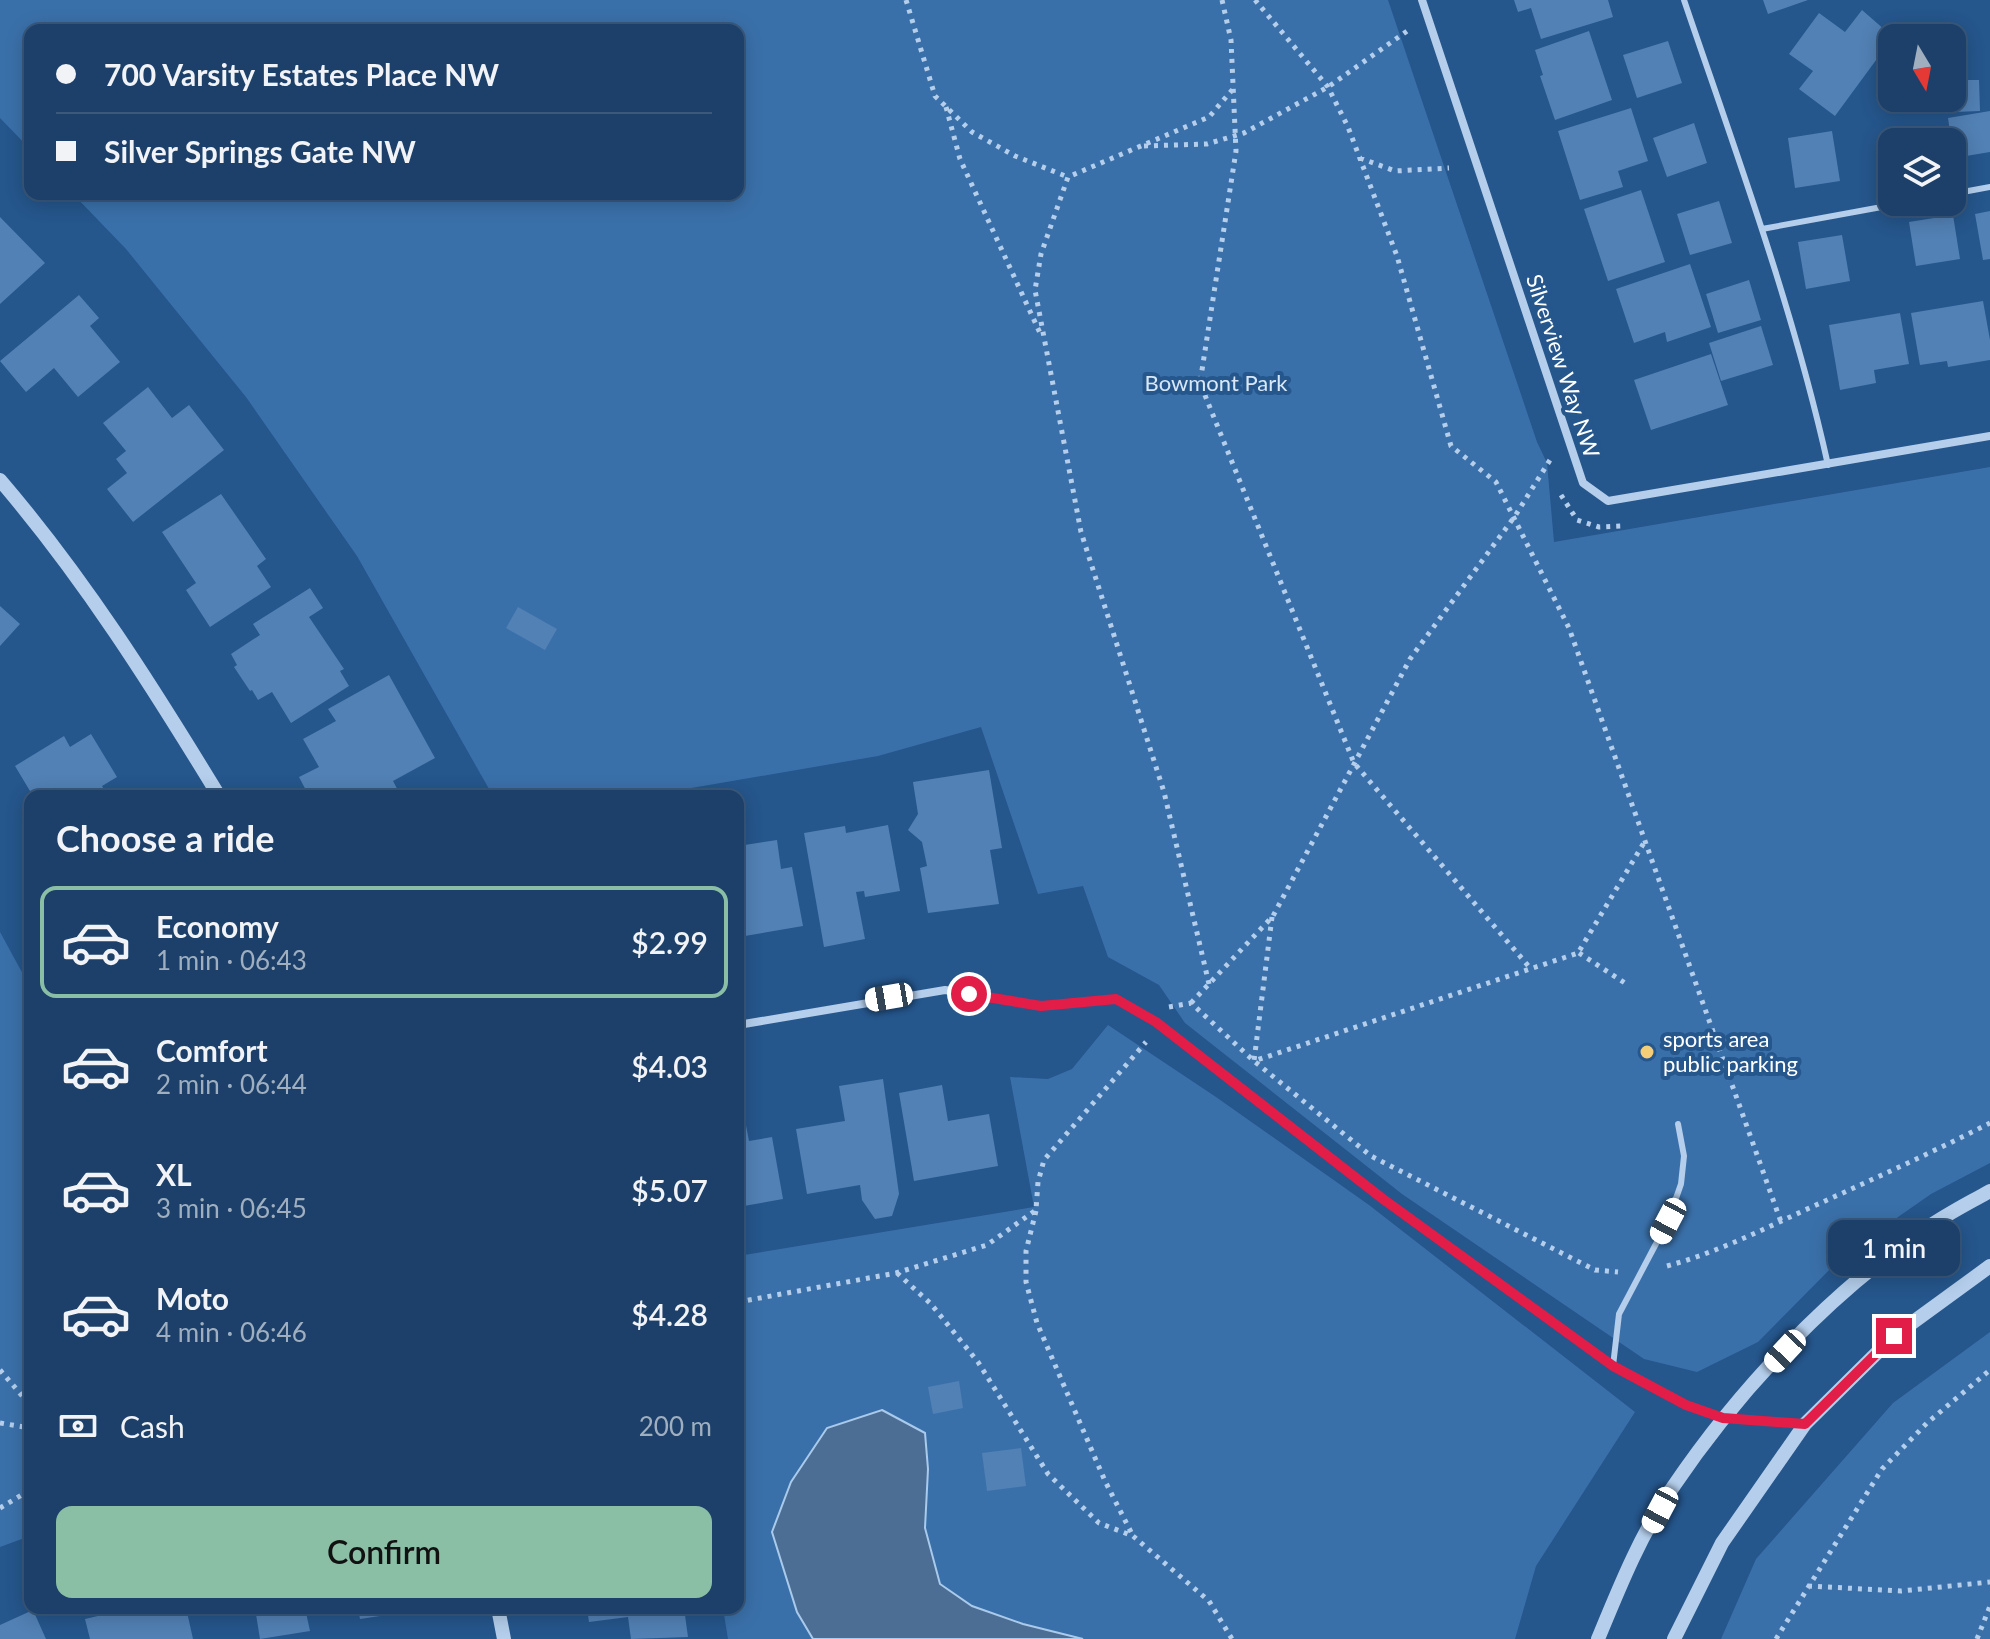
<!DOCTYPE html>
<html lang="en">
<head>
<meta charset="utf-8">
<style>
	:root { --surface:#1c4069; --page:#25476f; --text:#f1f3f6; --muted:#a0afc0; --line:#3a597d; --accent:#8abfa5 }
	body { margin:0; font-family:Lato,sans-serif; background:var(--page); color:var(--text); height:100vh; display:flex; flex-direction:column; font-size:30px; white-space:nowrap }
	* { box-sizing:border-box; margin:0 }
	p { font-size:26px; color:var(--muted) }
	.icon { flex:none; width:44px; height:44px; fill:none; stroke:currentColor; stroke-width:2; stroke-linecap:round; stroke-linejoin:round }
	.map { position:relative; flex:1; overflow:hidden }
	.details { position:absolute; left:24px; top:790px; width:720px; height:824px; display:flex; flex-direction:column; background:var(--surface); border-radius:16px; box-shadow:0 4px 20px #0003,0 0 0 2px var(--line) }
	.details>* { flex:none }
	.top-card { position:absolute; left:24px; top:24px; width:720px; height:176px; border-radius:16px; box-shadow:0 4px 20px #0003,0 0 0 2px var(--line); display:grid; align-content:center; height:176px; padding:0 32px; background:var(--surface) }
	.needle { width:52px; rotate:170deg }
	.tools { position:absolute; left:1878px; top:24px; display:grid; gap:16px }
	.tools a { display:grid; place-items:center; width:88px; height:88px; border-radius:16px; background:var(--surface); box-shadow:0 4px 20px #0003,0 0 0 2px var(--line); font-size:40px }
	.end { position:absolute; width:36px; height:36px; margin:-18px; border:10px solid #e11d48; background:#fff; box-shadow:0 0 0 4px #fff }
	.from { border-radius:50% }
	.bubble { position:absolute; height:56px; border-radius:16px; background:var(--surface); box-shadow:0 4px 20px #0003,0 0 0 2px var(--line); font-size:26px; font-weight:600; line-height:56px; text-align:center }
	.car { position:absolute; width:24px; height:48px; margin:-24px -12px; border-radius:10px; box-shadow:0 0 6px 2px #0007; background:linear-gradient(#fff 24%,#345 0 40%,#fff 0 76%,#345 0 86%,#fff 0) }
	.top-card b { display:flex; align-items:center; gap:28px; height:76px; font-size:30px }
	.top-card b+b { border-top:2px solid var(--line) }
	.top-card i { width:20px; height:20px; background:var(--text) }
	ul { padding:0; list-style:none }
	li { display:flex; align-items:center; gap:24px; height:112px; margin:0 16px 12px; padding:0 16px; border:4px solid transparent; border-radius:16px }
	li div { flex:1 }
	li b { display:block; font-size:30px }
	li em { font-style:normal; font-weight:600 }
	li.selected { border-color:var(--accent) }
	li>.icon { width:72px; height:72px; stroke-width:1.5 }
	h2 { padding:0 32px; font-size:36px; line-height:96px }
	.pay { display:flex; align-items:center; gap:20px; height:88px; padding:0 32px; font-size:30px }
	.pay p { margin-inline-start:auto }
	.primary-button { display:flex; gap:16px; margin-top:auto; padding:16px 32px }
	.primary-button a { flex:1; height:92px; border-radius:16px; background:var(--accent); color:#111; font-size:32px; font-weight:600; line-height:92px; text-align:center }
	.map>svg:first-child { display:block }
</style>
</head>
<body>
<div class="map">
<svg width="1990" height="1639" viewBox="0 0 1990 1639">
	<rect width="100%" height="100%" fill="#25568c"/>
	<path fill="#3a70a9" d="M0,0h1388l149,442 10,21 7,79 436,-75v696l-59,31 -86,60 -87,88 -61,30 -53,-13 -242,-165 -217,-171 -26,-38 -51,-28 -25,-71 -45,8 -57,-167 -103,29 -233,40h-152l-136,-240 -111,-159 -120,-148 -53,-55h665v-164h-708v119l-30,-31z
		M0,932l30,55v549l-30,11z
		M1108,1025l108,72 153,108 266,207 -99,154 -21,73h-787l-5,-31h15v-352l296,-49 -24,-130 38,2 24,-10z
		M1990,1332v307h-269l35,-80 137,-156z"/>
	<path fill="#4c6e94" stroke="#a9caeb" stroke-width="2" d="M882,1410l43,23 3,36 -3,59 15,56 32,22 51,18 60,15h-270l-16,-27 -25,-80 19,-50 36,-54z"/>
	<path fill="#5281b5" d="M1514,0h94l5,17 -72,22 -10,-31 -13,4z
		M1763,0h45l-40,14z
		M1862,10l31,27 -58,79 -36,-27 14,-18 -24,-17 30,-41 26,19z
		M1589,31l23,69 -57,20 -15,-44 3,-1 -8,-25z
		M1668,41l14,42 -45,15 -14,-43z
		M1952,80h27l1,31 -77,3 -1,-16h50z
		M1631,108l17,53 -30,10 5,16 -43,13 -22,-69z
		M1990,111v41l-36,6 -6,-40z
		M1694,123l13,40 -40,14 -14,-39z
		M1832,131l8,50 -45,7 -7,-50z
		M1641,190l24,72 -57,19 -24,-72z
		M1719,201l13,42 -42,12 -13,-41z
		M1990,211v48l-7,1 -8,-46z
		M1953,215l7,44 -44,7 -7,-44z
		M0,217l45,46 -45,41z
		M1842,235l8,46 -44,8 -8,-47z
		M1690,264l21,63 -44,15 -2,-10 -31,11 -18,-54z
		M1749,280l12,40 -43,13 -12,-39z
		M79,295l20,23 -9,8 30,36 -42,35 -24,-29 -28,24 -26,-31z
		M1983,301l7,39v20l-42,7 -1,-6 -27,4 -9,-52z
		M1900,313l9,51 -35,6 2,13 -36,7 -11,-65z
		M1761,326l12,39 -52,16 -12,-38z
		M1711,354l17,51 -77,25 -17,-50z
		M148,387l24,31 17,-13 35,45 -91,72 -26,-33 20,-16 -11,-14 10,-8 -23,-28z
		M221,494l45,65 -9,7 14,21 -61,40 -24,-37 10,-7 -34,-51z
		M310,588l13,20 -14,9 35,52 -4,2 9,15 -58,37 -19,-31 -14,8 -6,-10 -2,1 -16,-24 3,-2 -6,-11 29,-19 -7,-11z
		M0,606l20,18 -20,22z
		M518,607l39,22 -12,21 -39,-22z
		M389,675l46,83 -42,23 8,15h-92l-10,-19 20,-10 -16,-28 33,-18 -8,-12z
		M91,734l26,43 -15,9 6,10h-75l-18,-30 49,-30 6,11z
		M989,770l13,78 -12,2 9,54 -71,9 -8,-45 7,-2 -5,-24 -14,-12 10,-16 -5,-32z
		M888,825l12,66 -35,6 -1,-6 -8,1 9,47 -41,8 -20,-114 41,-7 1,7z
		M777,840l4,29 11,-2 11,59 -58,10 -1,-9 -6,1v-82z
		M883,1079l16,115 -7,22 -17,3 -13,-19 -2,-15 -53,9 -11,-65 49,-8 -6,-35z
		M942,1085l6,36 41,-7 9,52 -84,15 -15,-88z
		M744,1115l5,26 23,-4 11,62 -45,8v-91z
		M959,1381l4,27 -30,6 -5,-27z
		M1021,1448l5,38 -39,5 -5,-38z
		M100,1608h88l-1,4 6,27h-103l-5,-20 17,-4z
		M255,1608h50l5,23 -50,8z
		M358,1608h62v2l-60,9z
		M587,1608h97l4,29 -57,2 -3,-22 -39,5z
		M33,1610l13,29h-46v-14z"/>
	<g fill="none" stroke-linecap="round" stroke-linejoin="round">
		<path stroke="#b4ceeb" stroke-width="5" stroke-dasharray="4 6" stroke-linecap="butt" d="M906,0l29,96 37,36 43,24 53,21
			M1222,0l9,40 5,111 -36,232 154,380 177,206
			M1255,0l73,87 20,40 49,129 54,190 45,36 73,146 212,594
			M946,107l14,52 80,174
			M1144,146l63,-2 37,-11 84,-46 82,-58
			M1360,158l35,13 54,-3
			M1561,495l16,25 22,7 24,-1
			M1272,917l-18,144 324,-108 67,-112
			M1579,953l49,32
			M1209,984l-45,-192 -83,-260 -46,-242 6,-36 27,-77 141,-60 24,-28
			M1191,1003l82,-87 137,-257 105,-143 35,-56
			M1169,1007l22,-4 63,58 117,95 224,114 23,2
			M1036,1211l-10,40v31l11,41 68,158 28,55
			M1667,1266c48,-13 93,-35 138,-56 62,-28 124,-56 185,-87
			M897,1273l34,31 47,58 70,112 51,49 34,13 76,65 23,38
			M738,1302l158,-29 91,-28 49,-35 2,-28 6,-22 102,-118
			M0,1370l30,35
			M0,1423l30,5
			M0,1508l30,-18
			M1808,1586l93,5 89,-9
			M1776,1639l106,-170 45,-46 63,-53
			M1977,1639l13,-33"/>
		<path stroke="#b4ceeb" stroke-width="6" d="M1684,0c52,153 109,307 144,465
			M1952,194l38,-7
			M1762,229l147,-27
			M1041,1006l75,-7 40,23 227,177 230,167 73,39 37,13 81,6
			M1613,1366l6,-52 49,-93 13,-37 3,-28 -6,-32"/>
		<path stroke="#b4ceeb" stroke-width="8" d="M1422,0l161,483 25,18 382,-65
			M738,1025l207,-35 96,16"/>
		<path stroke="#b4ceeb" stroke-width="14" d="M0,480c84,98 152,206 219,316
			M498,1608l6,31
			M1598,1639c21,-51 43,-106 75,-152 65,-96 157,-195 254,-259 20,-14 42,-25 63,-37
			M1674,1639l48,-96 83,-119 89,-88 96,-70"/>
	</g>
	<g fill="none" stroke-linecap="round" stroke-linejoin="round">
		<path stroke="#e11d48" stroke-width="10" d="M969,994l72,12 75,-7 40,23 227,177 230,167 73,39 37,13 82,6 89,-88"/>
	</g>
	<circle fill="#f4cd79" stroke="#25568c" stroke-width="3" cx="1647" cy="1052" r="8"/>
	<g text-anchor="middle" stroke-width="8" stroke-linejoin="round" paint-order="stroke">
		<g font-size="22" fill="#fff" stroke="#25568c">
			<text transform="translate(1563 366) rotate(72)" y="8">Silverview Way NW</text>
		</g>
		<g font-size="22" fill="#d9e8f8" stroke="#25568c">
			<text x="1216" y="391">Bowmont Park</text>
		</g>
		<g font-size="22" fill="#fff" stroke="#25568c" text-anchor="start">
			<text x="1663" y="1047">sports area<tspan x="1663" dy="25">public parking</tspan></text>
		</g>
	</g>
</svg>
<div class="tools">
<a><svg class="needle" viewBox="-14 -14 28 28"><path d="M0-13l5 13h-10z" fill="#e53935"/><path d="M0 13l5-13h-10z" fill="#a0afc0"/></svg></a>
<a><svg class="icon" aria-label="layers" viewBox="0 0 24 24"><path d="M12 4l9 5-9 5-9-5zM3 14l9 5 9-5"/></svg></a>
</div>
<i class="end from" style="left:969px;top:994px"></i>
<i class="end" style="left:1894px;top:1336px"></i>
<div class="bubble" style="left:1828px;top:1220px;width:132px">1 min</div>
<i class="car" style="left:889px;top:997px;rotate:260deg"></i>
<i class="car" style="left:1668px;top:1221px;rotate:208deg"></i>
<i class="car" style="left:1785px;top:1351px;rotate:223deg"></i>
<i class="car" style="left:1660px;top:1510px;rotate:208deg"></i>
<div class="top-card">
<b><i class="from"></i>700 Varsity Estates Place NW</b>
<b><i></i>Silver Springs Gate NW</b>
</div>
<section class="details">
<h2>Choose a ride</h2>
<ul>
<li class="selected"><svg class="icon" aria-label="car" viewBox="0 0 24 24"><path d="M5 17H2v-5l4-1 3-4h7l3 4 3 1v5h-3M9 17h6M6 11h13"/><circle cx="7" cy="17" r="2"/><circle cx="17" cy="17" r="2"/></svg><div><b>Economy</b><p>1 min · 06:43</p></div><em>$2.99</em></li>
<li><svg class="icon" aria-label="car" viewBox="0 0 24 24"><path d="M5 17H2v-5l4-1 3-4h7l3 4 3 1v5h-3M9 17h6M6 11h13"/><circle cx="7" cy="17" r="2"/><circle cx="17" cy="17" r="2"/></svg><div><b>Comfort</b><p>2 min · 06:44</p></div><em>$4.03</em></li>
<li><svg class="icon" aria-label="car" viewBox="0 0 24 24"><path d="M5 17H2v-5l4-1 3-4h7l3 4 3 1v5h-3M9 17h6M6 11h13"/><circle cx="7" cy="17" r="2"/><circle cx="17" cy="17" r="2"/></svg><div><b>XL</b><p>3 min · 06:45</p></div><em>$5.07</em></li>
<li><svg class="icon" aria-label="car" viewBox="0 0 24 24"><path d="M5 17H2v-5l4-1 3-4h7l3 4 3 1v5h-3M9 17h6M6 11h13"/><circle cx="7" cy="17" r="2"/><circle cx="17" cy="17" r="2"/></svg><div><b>Moto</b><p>4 min · 06:46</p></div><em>$4.28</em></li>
</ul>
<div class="pay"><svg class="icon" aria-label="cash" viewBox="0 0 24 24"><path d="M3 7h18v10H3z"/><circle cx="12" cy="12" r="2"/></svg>Cash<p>200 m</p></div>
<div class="primary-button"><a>Confirm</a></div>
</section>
</div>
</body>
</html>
